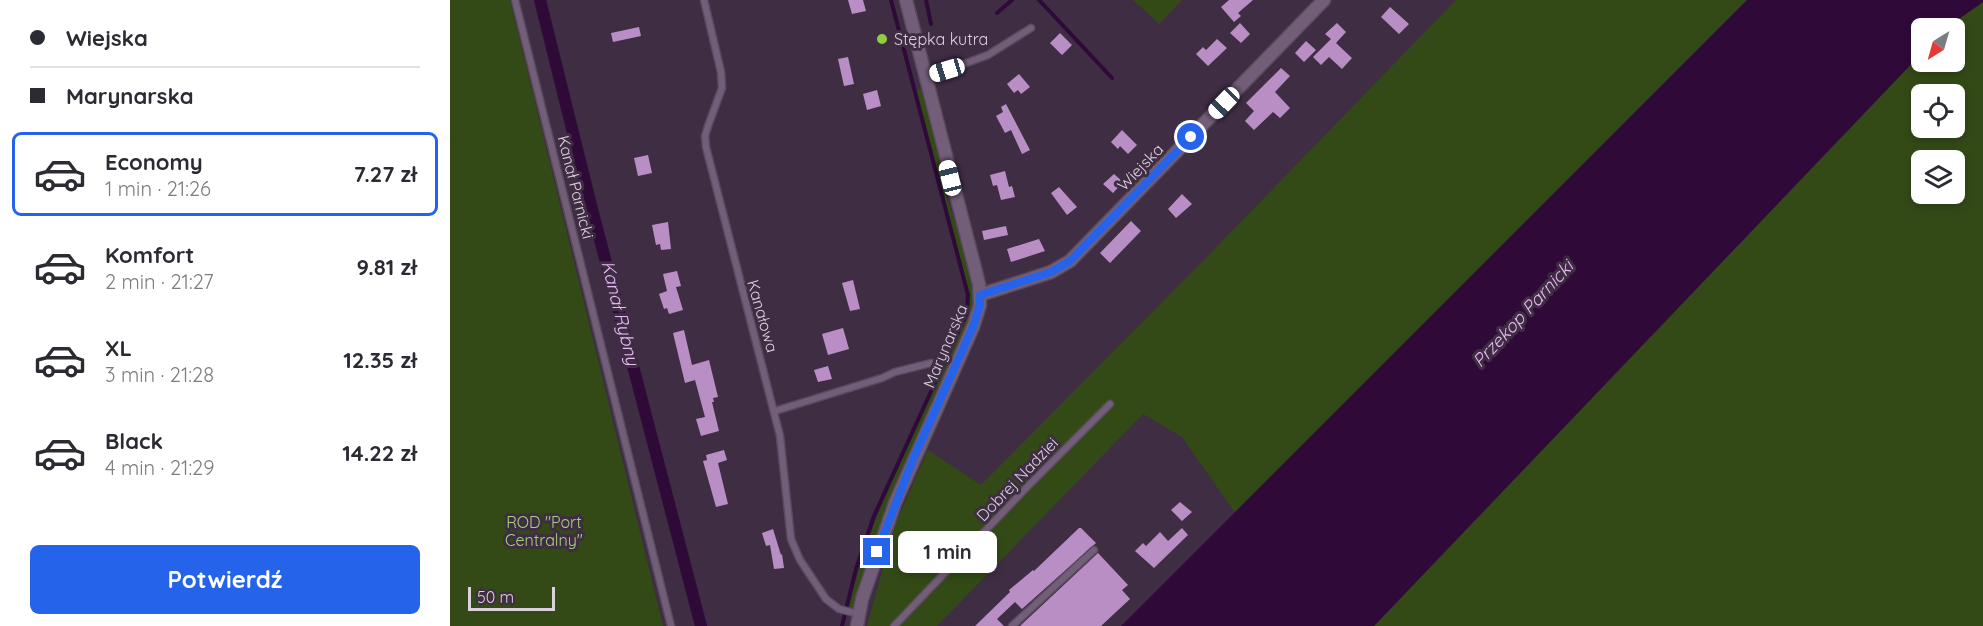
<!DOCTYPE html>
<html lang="pl">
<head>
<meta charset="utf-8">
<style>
	:root { --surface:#fff; --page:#f7f7f7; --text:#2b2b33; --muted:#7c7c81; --line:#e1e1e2; --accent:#2563eb }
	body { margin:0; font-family:Quicksand,sans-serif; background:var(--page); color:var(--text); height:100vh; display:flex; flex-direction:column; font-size:22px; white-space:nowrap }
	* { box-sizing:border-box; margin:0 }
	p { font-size:20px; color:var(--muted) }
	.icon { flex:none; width:33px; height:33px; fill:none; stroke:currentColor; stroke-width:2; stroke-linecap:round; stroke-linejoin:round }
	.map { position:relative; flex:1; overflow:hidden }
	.details { display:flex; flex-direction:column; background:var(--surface); width:450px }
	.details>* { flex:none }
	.banner { display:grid; align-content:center; height:132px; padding:0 30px; background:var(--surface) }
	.needle { width:39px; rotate:217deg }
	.tools { position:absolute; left:1461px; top:18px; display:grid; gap:12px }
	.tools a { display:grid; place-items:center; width:54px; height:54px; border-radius:9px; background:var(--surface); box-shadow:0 3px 9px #0003; font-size:30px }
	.scale { position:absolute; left:18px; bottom:15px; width:87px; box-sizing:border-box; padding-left:6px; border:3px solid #ddd1e0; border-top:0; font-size:16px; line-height:21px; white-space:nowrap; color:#ddd1e0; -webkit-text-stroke:4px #3f2d44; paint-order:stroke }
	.end { position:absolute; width:27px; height:27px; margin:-14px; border:8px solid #2563eb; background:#fff; box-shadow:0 0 0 3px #fff }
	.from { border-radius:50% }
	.bubble { position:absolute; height:42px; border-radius:9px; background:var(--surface); box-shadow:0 3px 9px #0003; font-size:20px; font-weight:700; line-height:42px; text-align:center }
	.car { position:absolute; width:18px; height:36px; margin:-18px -9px; border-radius:8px; box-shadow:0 0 4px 2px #0007; background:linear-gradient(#fff 24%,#345 0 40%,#fff 0 76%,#345 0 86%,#fff 0) }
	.banner b { display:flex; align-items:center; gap:21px; height:57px; font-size:22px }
	.banner b+b { border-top:2px solid var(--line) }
	.banner i { width:15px; height:15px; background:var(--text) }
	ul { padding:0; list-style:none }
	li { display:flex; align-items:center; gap:18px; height:84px; margin:0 12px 9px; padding:0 18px; border:3px solid transparent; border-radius:9px }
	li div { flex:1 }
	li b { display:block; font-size:22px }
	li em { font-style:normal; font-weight:700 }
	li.selected { border-color:var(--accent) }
	li>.icon { width:54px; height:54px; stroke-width:1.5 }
	.primary-button { display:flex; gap:12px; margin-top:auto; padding:12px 30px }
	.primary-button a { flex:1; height:69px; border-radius:9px; background:var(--accent); color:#fff; font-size:24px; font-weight:700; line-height:69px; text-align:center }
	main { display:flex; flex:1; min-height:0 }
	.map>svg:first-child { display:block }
</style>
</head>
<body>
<main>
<section class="details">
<div class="banner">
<b><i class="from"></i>Wiejska</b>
<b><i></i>Marynarska</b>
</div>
<ul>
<li class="selected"><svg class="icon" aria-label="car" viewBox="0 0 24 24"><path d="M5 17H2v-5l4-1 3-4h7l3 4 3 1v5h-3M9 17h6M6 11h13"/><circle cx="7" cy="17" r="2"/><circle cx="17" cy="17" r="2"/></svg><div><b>Economy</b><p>1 min · 21:26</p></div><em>7.27 zł</em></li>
<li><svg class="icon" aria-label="car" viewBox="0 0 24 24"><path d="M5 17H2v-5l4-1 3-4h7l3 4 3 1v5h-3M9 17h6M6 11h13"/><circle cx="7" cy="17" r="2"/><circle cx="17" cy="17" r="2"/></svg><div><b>Komfort</b><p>2 min · 21:27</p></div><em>9.81 zł</em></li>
<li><svg class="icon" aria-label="car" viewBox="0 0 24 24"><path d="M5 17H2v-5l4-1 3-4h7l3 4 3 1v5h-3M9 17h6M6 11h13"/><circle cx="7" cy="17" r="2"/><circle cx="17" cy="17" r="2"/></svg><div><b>XL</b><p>3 min · 21:28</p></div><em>12.35 zł</em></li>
<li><svg class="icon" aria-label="car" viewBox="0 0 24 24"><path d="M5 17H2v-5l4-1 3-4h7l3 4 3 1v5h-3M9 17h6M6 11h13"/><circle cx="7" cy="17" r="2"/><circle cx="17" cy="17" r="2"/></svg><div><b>Black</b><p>4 min · 21:29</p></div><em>14.22 zł</em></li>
</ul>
<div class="primary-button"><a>Potwierdź</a></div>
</section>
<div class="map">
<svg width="1533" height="626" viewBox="0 0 1533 626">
	<rect width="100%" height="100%" fill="#3f2d44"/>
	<path fill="#334a17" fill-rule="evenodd" d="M0,0h60l153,626h-213z
		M683,0h49l-23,24z
		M1006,0h291l-512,513 -53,-76 -39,-23 -206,212h-70l28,-101 33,-75 53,35 215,-217z
		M1533,2v624h-609l547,-572 1,8h32v-34h-8zM1472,94h32v34h-32zM1472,160h32v34h-32z
		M472,89l25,98 -3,1c10,37 37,87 27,129l-79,178 -38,115 -6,-2 19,-65 13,-34 88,-198 1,-16 -53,-205z"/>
	<path fill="#2f0a39" d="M1297,0h236v2l-37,26h-24l-1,26 -547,572h-253z"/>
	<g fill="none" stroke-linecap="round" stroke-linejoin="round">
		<path stroke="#2f0a39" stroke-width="4" d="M476,0l5,24
			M589,0l73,78
			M547,13l15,-13
			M392,626l14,-57 18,-53 93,-203 1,-18 -77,-295"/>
		<path stroke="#2f0a39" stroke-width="12" d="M90,0l52,209 109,417"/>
	</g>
	<path fill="#b98ec4" d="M398,0h15l3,11 -14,3z
		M779,0h24l-15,13 3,3 -7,6 -13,-15z
		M940,7l19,17 -10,10 -18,-17z
		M790,23l10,11 -9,9 -11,-10z
		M887,23l9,9 -10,11 16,15 -10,11 -13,-12 -8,8 -8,-8 18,-18 -6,-5z
		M189,27l2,9 -28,6 -2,-9z
		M610,33l12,12 -10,10 -12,-12z
		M767,39l10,9 -19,18 -12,-12 7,-7 3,3z
		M856,41l10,9 -12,12 -9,-9z
		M398,57l6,27 -10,2 -6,-27z
		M831,68l9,8 -15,16 15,16 -10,10 -7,-6 -19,18 -9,-9 9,-10 -8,-8z
		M569,74l11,13 -9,7 -3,-4 -4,3 -7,-9z
		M427,90l4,16 -14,4 -4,-16z
		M556,104l24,46 -8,4 -11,-24 -6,3 -9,-17 7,-4 -2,-5z
		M672,130l15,15 -9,9 -8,-8 -2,3 -7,-7z
		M198,155l4,18 -14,3 -4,-18z
		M555,171l4,16 3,-1 3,11 -14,3 -4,-15 -4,1 -3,-11z
		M664,174l9,8 -10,11 -10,-9z
		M609,187l18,20 -10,8 -16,-22z
		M732,194l10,10 -16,14 -8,-9z
		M681,221l10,10 -31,32 -10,-10z
		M218,222l3,27 -10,1 -1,-6 -4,1 -4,-20z
		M556,226l2,9 -24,5 -2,-9z
		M589,239l6,12 -34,11 -4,-13z
		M227,271l4,15 -5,1 7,23 -14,4 -2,-6 -3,1 -5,-15 8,-3 -4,-17z
		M403,280l7,29 -10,2 -8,-28z
		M393,328l6,21 -21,6 -6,-21z
		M234,330l8,35 17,-5 9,37 -5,1 1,4h-2l7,29 -18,5 -5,-17 9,-2 -10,-37 -10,3 -12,-50z
		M378,366l4,13 -14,3 -4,-12z
		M274,450l3,10 -9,3 10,41 -12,3 -13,-46 4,-1 -1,-5z
		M730,502l12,10 -10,9 -11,-11z
		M629,528h2l15,15 -74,66 -7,-7 -18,17 7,7h-29l35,-34 -1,-2 24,-20 1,1z
		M732,528l6,7 -34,33 -19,-17 8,-8 3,3 14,-14 8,9z
		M323,529l8,26 1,-1 2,14 -10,1 -4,-24 -4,1 -4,-13z
		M648,553l30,32 -6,5 8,9 -29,27h-81z"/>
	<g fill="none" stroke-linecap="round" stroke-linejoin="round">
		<g stroke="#594a5d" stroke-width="9">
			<path id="service" d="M65,0l156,626
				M254,0l17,72 1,16 -14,38 -3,10 1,11 74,289 11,103 9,21 26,39 13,10 20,5
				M476,79l5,-3 57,-21 43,-27
				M325,411l107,-33 13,-6 36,-9
				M444,626l134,-140 82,-82
				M562,626l82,-76"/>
		</g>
		<g stroke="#594a5d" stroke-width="15">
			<path id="minor" d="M530,295l71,-23 19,-11 254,-261
				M407,626l5,-27 33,-96 78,-176 7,-22 -1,-21 -73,-284"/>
		</g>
		<use href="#service" stroke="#725e78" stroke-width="6"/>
		<use href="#minor" stroke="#725e78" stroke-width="12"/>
	</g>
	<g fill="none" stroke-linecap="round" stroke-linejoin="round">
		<path stroke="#2563eb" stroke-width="8" d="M427,552l37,-95 59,-130 7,-22v-10l71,-23 19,-11 121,-124"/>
	</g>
	<circle fill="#90cd41" stroke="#3f2d44" stroke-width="2" cx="432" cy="39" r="6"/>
	<g text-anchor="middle" stroke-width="6" stroke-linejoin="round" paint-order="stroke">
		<g font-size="16" fill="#ddd1e0" stroke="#3f2d44" text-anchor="start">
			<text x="444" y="45">Stępka kutra</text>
		</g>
		<g font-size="16" fill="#ddd1e0" stroke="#3f2d44">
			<text transform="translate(690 167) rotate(-46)" y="6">Wiejska</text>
			<text transform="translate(126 187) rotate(76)" y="6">Kanał Parnicki</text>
			<text transform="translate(313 316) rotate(74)" y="6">Kanałowa</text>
			<text transform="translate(495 346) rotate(-67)" y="6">Marynarska</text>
			<text transform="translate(567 479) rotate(-46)" y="6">Dobrej Nadziei</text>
		</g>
		<g font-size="16" fill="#a7d17c" stroke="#3f2d44">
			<text x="94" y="528">ROD "Port<tspan x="94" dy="18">Centralny"</tspan></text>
		</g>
		<g font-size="18" font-style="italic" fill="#eabaf7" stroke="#3f2d44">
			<text transform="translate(170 313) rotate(76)" y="6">Kanał Rybny</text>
			<text transform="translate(1073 314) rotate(-47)" y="6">Przekop Parnicki</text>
		</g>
	</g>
</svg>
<div class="tools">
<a><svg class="needle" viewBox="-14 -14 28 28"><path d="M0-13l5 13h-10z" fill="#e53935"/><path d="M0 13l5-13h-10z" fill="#7c7c81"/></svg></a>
<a><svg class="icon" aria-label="locate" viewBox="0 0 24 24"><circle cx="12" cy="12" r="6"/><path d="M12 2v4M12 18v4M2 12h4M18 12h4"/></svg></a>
<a><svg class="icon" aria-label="layers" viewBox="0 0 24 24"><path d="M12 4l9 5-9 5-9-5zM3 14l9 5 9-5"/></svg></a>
</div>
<div class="scale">50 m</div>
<i class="end from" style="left:741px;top:137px"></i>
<i class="end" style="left:427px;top:552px"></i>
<div class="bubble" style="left:448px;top:531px;width:99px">1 min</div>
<i class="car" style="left:497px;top:70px;rotate:253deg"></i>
<i class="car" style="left:774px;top:103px;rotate:224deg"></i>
<i class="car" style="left:500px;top:178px;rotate:346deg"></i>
</div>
</main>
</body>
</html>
